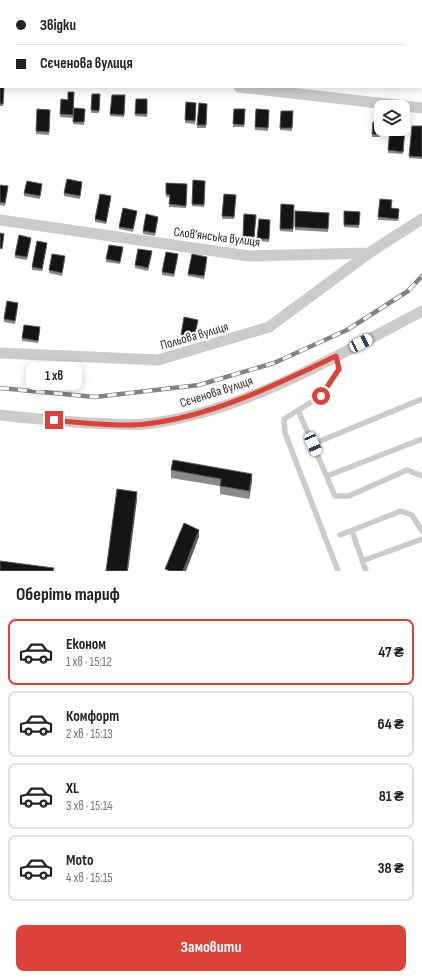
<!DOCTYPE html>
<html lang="uk">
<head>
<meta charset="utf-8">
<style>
	:root { --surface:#fff; --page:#f6f6f6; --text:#222; --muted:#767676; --line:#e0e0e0; --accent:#dd4239 }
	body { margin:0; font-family:"Sofia Sans Condensed",sans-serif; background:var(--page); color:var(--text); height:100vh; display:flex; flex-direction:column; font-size:15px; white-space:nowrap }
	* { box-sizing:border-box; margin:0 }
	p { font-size:13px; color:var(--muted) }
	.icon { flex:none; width:22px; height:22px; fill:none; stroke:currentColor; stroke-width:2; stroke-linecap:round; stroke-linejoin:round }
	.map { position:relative; height:571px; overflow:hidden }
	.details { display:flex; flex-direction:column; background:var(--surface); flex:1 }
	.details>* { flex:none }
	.banner { position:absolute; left:0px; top:0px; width:422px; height:88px; box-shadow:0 2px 10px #0003; display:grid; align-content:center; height:88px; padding:0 16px; background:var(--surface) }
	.fabs { position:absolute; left:374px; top:100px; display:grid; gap:8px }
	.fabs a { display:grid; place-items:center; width:36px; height:36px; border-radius:8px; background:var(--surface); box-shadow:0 2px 10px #0003; font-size:20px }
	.end { position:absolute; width:18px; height:18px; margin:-9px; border:5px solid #dd4239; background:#fff; box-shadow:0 0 0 2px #fff }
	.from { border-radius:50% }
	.bubble { position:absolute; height:28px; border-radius:8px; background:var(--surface); box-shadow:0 2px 10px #0003; font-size:13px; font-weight:700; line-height:28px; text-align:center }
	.car { position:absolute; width:12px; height:24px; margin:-12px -6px; border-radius:5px; box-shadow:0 0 3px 1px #0007; background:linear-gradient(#fff 24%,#345 0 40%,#fff 0 76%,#345 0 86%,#fff 0) }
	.banner b { display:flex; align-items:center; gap:14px; height:38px; font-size:15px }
	.banner b+b { border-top:1px solid var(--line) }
	.banner i { width:10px; height:10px; background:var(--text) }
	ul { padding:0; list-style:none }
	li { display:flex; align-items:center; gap:12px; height:66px; margin:0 8px 6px; padding:0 8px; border:2px solid var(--line); border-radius:8px }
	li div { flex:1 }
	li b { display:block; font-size:15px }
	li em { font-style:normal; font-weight:700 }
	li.selected { border-color:var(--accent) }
	li>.icon { width:36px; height:36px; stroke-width:1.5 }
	h2 { padding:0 16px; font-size:18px; line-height:48px }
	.button { display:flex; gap:8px; margin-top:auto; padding:8px 16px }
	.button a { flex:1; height:46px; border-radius:8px; background:var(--accent); color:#fff; font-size:16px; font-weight:700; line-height:46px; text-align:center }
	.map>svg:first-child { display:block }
</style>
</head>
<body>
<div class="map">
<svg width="422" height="571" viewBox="0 0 422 571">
	<rect width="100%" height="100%" fill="#fff"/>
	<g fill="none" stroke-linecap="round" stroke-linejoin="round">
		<path stroke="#cbcbcb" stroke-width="5.5" d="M336,356l3,13 -18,27 -37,23 1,14 53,138
			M298,410l37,86h14l58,-26 15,6
			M313,444l109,-45
			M327,476l95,-37
			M352,531l14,40
			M340,535l61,-24 11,4 10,16
			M362,561l60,-22"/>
		<path stroke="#cbcbcb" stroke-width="11" d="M0,59h1
			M239,87l183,21
			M0,220l249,36 120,-3 53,-34
			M0,353l158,7 111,-33 100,-74
			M0,415c37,4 74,8 112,9 11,0 23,1 33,0 98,-11 191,-68 277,-113"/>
		<g stroke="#838383" stroke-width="4.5">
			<path id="rail" d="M0,388l95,9 104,-12 75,-22 73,-33 61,-39 14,-15"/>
		</g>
		<use href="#rail" stroke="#fff" stroke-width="3" stroke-dasharray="9" stroke-linecap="butt"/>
	</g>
	<path fill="#8a8a8a" d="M0,82l4,5 -1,19h-3z
		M394,87h12v1z
		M74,92l-1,26 -13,-1 1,-18 7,1z
		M92,94h8l-1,19h-8z
		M112,95h13l-1,22 -14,-1z
		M136,99h11v18l-12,-1z
		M186,102l10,1 -1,21 -10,-1z
		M199,103l8,1 -1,24h-9z
		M74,108l11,1 -1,16 -11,-1z
		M37,109l13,1 -1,25 -13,-1z
		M234,109h11l-1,18h-11z
		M256,109l13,1 -1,21 -13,-1z
		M281,111h12l-1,20 -12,-1z
		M422,126v33l-13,-1v-2z
		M405,128l-2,26 -15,-1v-3z
		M381,129l-1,8h-8v-3z
		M193,180l12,1 -1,26 -12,-1z
		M166,183l21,1 -1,24 -17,-1 1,-10h-4z
		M82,184l-2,15 -16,-3v-3z
		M0,185l8,4 -3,17 -5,-1z
		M42,186l-2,13 -16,-3v-3z
		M224,194l12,1 -2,24h-12z
		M111,198l-5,26 -11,-2v-3z
		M380,199l11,9 8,1 -1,12 -20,-1z
		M281,204l13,1 -1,27 -13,-1z
		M295,211l34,2 -1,19 -33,-2z
		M344,211l16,1 -1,16 -15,-1z
		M137,213l-4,19 -14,-3v-2z
		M244,214l12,1 -2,25 -11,-1z
		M158,219l-3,17 -12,-2v-3z
		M259,219l11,1 -1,22 -12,-1z
		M31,240l-4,20 -12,-2v-3z
		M47,245l-5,26 -10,-1v-3z
		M123,250l-3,14 -14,-2v-3z
		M152,254l-4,17 -13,-3v-3z
		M178,257l-4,20 -12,-2v-3z
		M65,259l-3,17 -13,-3v-3z
		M207,260l-3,19 -16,-3v-2z
		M18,306l-3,18 -11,-2v-3z
		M198,323l-4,17 -13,-2v-3z
		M40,330l-2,13 -16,-2v-3z
		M171,470l81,11 -3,18 -29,-5v-8l-49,-8z"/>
	<path fill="#5b5b5b" d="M111,196v2l-5,26v-2z
		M47,243v2l-5,26v-2z
		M252,474v7l-3,18v-8z
		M137,492v8l-9,71h-1z
		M199,530v7l-13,34h-3z"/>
	<path fill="#151515" stroke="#5b5b5b" d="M47,0h15v1z
		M199,0h14v1h-14z
		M306,0h18v1h-18z
		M345,0h14v1h-14z
		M397,0h13v1h-13z
		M0,21h1v14h-1z
		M0,82h1v5h3l-1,17h-3z
		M68,92h6l-1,23 -13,-1 1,-15 7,1z
		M92,94h8l-1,17 -8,-1z
		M112,95h13l-1,20 -14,-1z
		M136,99h11v15h-12z
		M186,102l10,1 -1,18 -10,-1z
		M199,103l8,1 -1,21h-9z
		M74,108l11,1 -1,13h-11z
		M37,109l13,1 -1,22 -13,-1z
		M234,109h11l-1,16 -11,-1z
		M256,109l13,1 -1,18 -13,-1z
		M281,111h12l-1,17h-12z
		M373,122l8,1 -1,12 -8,-1z
		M412,126h10v31l-13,-1z
		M403,128h2l-2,24 -15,-2 2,-21h13z
		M67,179l15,3 -2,14 -16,-3z
		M193,180l12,1 -1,24 -12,-1z
		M27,181l15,3 -2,12 -16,-3z
		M166,183l21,1 -1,22 -17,-2 1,-9 -4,-1z
		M0,185l8,1 -3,17 -5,-1z
		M100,194l11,2 -5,26 -11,-3z
		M224,194l12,1 -2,22 -12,-1z
		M380,199l12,1 -1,8 8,1 -1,10 -20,-2z
		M281,204l13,1 -1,24h-13z
		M123,208l14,3 -4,18 -14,-2z
		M295,211l34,2 -1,16 -33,-2z
		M344,211l16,1 -1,13h-15z
		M146,214l12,3 -3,16 -12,-2z
		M244,214l12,1 -2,22 -11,-1z
		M259,219l11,1 -1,19h-12z
		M0,233l4,1 -2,15 -2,-1z
		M19,235l12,3 -4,19 -12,-2z
		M37,241l10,2 -5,26 -10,-2z
		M109,245l14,2 -3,15 -14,-3z
		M138,249l14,2 -4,17 -13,-3z
		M166,252l12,2 -4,20 -12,-2z
		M52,254l13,2 -3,17 -13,-3z
		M192,254l15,3 -3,19 -16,-2z
		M7,301l11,2 -3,18 -11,-2z
		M184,317l14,3 -4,18 -13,-3z
		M24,325l16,2 -2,14 -16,-3z
		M173,460l79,14 -3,17 -29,-5 1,-7 -50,-9z
		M117,489l20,3 -10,79h-21z
		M184,523l15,7 -16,41h-13l-5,-2z
		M0,561l54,7 -1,3h-53z"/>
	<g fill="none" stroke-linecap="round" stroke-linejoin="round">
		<path stroke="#dd4239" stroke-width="5" d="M54,420c27,3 66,7 92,4 68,-8 129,-39 190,-68l3,13 -18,27"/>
	</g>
	<g text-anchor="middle" stroke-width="4" stroke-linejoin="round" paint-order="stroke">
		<g font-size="13" fill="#2e2e2e" stroke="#fff">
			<text transform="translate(217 236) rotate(7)" y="5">Слов’янська вулиця</text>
			<text transform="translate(194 335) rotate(-16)" y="5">Польова вулиця</text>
			<text transform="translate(216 391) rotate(-18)" y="5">Сєченова вулиця</text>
		</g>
	</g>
</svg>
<div class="fabs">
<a><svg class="icon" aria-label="layers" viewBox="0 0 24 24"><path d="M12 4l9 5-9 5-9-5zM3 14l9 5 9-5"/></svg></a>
</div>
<i class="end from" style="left:321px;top:396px"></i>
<i class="end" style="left:54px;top:420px"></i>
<div class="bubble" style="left:26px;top:362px;width:56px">1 хв</div>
<i class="car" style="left:361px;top:343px;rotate:63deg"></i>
<i class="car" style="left:313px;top:444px;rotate:157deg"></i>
<div class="banner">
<b><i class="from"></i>Звідки</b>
<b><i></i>Сєченова вулиця</b>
</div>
</div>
<section class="details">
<h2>Оберіть тариф</h2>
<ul>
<li class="selected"><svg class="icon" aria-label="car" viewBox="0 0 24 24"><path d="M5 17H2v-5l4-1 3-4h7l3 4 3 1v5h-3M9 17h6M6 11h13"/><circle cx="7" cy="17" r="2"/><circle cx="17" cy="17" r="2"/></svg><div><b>Економ</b><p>1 хв · 15:12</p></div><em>47 ₴</em></li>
<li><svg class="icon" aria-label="car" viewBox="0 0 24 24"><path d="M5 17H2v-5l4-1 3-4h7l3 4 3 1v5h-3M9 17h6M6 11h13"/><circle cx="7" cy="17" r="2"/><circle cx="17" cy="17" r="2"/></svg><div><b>Комфорт</b><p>2 хв · 15:13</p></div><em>64 ₴</em></li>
<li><svg class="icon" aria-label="car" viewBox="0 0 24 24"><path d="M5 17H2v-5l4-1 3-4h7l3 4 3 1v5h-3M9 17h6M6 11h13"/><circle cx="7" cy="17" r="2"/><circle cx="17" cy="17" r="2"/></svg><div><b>XL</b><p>3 хв · 15:14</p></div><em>81 ₴</em></li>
<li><svg class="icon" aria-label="car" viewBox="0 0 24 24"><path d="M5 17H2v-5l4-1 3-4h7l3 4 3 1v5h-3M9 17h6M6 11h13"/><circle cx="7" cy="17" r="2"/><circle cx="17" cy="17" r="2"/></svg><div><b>Moto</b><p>4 хв · 15:15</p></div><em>38 ₴</em></li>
</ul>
<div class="button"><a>Замовити</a></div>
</section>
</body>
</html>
